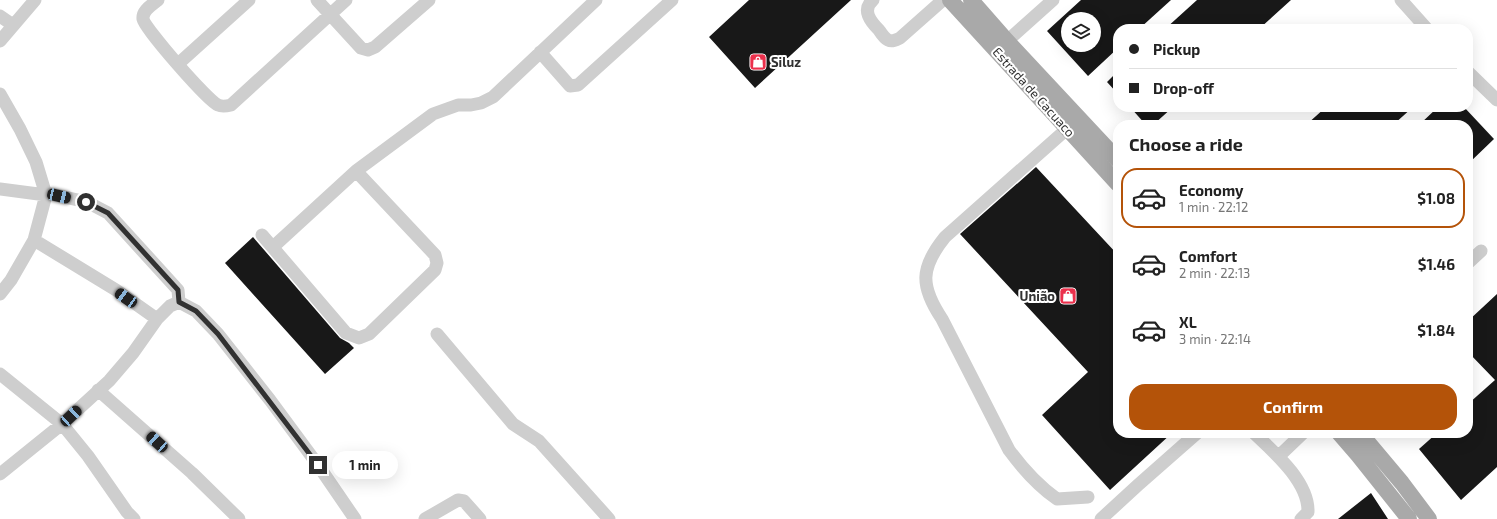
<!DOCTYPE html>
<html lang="en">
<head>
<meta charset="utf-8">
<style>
	:root { --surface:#fff; --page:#f2f2f2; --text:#222; --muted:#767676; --line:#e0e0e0; --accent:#b45309 }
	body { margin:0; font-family:"Exo 2",sans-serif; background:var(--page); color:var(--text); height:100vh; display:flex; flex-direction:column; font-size:15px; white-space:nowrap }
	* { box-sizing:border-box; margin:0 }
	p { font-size:13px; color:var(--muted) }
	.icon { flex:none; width:22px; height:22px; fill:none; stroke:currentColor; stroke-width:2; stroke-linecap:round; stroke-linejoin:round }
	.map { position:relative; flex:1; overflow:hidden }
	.panel { position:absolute; left:1113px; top:120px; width:360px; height:318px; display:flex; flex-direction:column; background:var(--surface); border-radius:16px; box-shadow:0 4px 16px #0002 }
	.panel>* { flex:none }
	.top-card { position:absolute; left:1113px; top:24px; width:360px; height:88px; border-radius:16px; box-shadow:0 4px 16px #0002; display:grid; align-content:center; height:88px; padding:0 16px; background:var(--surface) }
	.buttons { position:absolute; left:1061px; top:12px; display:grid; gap:8px }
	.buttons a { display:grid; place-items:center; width:40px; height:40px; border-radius:50%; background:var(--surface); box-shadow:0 4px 16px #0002; font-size:20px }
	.end { position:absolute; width:18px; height:18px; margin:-9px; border:5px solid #313131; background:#fff; box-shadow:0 0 0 2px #fff }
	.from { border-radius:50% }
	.bubble { position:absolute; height:28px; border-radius:14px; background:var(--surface); box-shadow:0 4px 16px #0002; font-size:13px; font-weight:700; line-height:28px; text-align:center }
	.car { position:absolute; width:12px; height:24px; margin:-12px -6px; border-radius:5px; box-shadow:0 0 3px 1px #0007; background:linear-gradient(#222 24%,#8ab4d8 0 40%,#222 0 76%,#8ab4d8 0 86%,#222 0) }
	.top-card b { display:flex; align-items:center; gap:14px; height:38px; font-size:15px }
	.top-card b+b { border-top:1px solid var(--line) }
	.top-card i { width:10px; height:10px; background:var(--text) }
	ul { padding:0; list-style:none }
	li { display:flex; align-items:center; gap:12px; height:60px; margin:0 8px 6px; padding:0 8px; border:2px solid transparent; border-radius:16px }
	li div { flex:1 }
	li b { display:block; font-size:15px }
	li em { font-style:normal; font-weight:700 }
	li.active { border-color:var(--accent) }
	li>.icon { width:36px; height:36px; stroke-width:1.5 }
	h2 { padding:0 16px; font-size:18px; line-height:48px }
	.primary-button { display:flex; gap:8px; margin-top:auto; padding:8px 16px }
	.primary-button a { flex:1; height:46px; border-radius:16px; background:var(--accent); color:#fff; font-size:16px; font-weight:700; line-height:46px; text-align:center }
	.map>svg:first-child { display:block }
</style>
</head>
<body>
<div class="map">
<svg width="1497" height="519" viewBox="0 0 1497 519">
	<rect width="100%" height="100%" fill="#fff"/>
	<path fill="#181818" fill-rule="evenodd" d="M749,0h102l-96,88 -46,-51z
		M1081,0h90l-32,29h-21v19l-30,28 -41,-45zM1068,19h26v26h-26z
		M1197,0h94l-32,29h-94z
		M1118,71v23l-11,-12z
		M1130,107h43l-20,18h-7z
		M1326,107h87l-20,18h-87z
		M1438,107h26l30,32 -26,25v-39h-49z
		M1036,167l82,88v178h54l-62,57 -68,-75 46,-43 -128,-138z
		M253,237l87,101 9,5 5,5 -29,26 -100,-111z
		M1497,294v173l-36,33 -42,-51 18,-16h31v-29l27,-24 -27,-28v-31z
		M1371,493l17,26h-50z"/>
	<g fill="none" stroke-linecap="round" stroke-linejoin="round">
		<path stroke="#cecece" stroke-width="13" d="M158,0c-6,5 -16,10 -15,19 2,10 65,82 75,86 4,2 9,1 13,0l115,-105
			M317,0l44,48 7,2 7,-3 54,-47
			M873,0c-12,10 -2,22 6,30 2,3 5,8 9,10 4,2 8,0 12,-2l43,-38
			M1401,0l26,29
			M0,16l13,9
			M0,41l35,-41
			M1007,41l46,-41
			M540,52l30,34 8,-1 94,-85
			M178,64l71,-64
			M1468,72l29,28
			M0,94l20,35 16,33 10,33 -12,45 -23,40 -11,14
			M1068,128l-123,109c-25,31 -25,49 -3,82l67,131c14,19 28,35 48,49l31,-2
			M0,189l46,6
			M46,193l41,9 21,11 70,77 1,12
			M262,235l84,98 13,5 10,-4 66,-64 2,-7 -2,-8 -79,-84
			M34,240l82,50 41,29
			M273,247l83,-76 77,-57 25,-9h13l10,-2 12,-6 103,-97
			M1468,263l13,-12
			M437,334l76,90 26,17 70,78
			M0,374l62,50 26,32 39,56 7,7
			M98,390l94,83 47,46
			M1254,433c20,19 55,49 54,79l-7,7
			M1279,456l24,-23
			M0,474l62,-50 47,-43 24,-28 24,-34 13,-13 9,-4 17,9 22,23 52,66 48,65 37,54
			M425,519l33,-19 6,1 16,18
			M1101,519l37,-34 59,-52"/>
		<path stroke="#a9a9a9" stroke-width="16" d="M950,0l168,184
			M971,0l36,41 111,119
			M1339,433l19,22 51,64
			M1360,433l42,50 27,36"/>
	</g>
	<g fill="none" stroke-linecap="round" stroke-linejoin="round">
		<path stroke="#313131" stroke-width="5" d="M86,202l22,11 70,77 1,12 17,9 22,23 100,131"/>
	</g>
	<defs>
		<g id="shop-square" transform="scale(0.9)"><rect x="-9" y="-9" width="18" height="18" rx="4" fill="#eb304c" stroke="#fff"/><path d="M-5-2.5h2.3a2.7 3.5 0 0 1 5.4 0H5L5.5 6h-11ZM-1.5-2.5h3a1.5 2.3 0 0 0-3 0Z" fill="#fff"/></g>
	</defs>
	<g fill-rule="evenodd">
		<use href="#shop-square" x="758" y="62"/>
		<use href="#shop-square" x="1068" y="296"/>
	</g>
	<g text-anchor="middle" stroke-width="4" stroke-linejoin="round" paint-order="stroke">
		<g font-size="13" font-weight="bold" fill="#313131" stroke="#fff" text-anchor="start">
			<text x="771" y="67">Siluz</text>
			<text x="1055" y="301" text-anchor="end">União</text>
		</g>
		<g font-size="13" fill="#313131" stroke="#fff">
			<text transform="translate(1034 92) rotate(48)" y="5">Estrada de Cacuaco</text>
		</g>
	</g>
</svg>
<div class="buttons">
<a><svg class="icon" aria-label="layers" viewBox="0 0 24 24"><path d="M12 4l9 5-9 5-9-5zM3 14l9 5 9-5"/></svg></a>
</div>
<i class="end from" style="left:86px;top:202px"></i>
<i class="end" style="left:318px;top:465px"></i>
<div class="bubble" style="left:332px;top:451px;width:66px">1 min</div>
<i class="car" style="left:59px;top:196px;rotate:103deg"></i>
<i class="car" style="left:126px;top:298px;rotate:305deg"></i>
<i class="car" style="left:71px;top:416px;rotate:47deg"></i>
<i class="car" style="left:157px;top:442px;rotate:312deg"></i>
<div class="top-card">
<b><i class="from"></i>Pickup</b>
<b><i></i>Drop-off</b>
</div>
<section class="panel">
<h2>Choose a ride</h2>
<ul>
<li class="active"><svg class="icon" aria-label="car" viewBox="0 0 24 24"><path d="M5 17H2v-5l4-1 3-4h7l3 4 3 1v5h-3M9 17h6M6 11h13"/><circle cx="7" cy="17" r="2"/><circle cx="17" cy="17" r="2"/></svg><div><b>Economy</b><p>1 min · 22:12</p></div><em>$1.08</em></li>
<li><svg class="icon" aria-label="car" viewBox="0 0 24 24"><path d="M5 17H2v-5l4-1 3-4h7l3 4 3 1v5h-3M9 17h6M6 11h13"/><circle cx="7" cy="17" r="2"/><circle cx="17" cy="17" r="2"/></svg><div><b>Comfort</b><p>2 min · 22:13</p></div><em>$1.46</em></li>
<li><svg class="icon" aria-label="car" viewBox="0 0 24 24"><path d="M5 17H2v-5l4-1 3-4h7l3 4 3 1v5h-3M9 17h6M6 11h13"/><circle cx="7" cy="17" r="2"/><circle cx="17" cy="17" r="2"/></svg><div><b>XL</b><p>3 min · 22:14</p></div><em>$1.84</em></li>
</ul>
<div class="primary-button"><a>Confirm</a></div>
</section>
</div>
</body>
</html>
